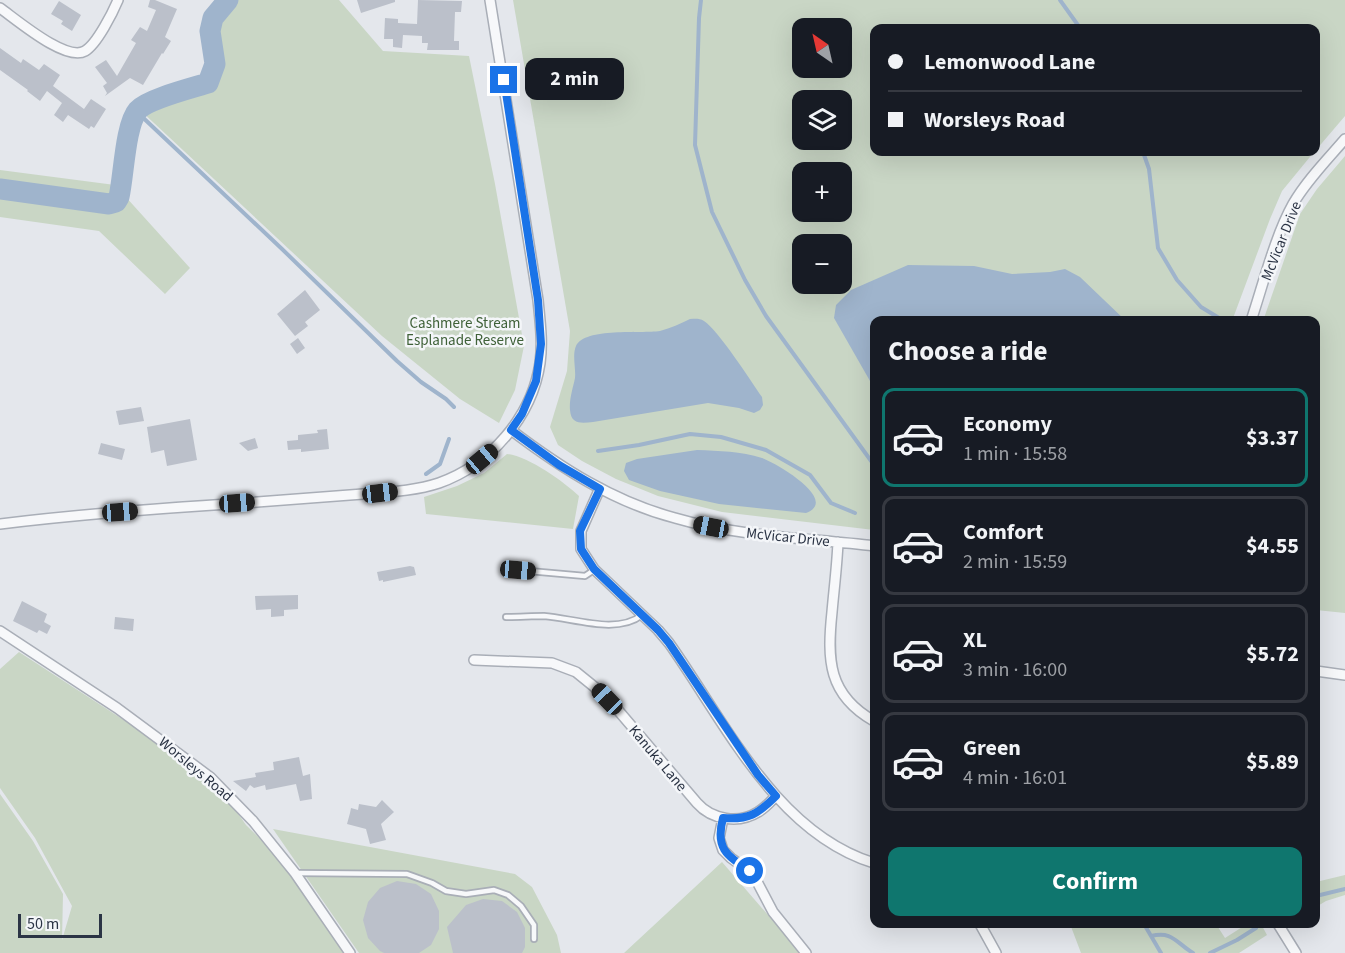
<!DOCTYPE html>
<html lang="en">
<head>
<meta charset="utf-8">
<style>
	:root { --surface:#171b24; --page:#20242c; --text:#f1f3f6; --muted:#9ea1a6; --line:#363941; --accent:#0f766e }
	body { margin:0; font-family:"Source Sans 3",sans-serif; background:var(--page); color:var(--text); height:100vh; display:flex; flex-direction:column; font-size:22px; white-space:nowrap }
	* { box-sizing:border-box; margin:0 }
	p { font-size:20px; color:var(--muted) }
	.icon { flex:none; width:33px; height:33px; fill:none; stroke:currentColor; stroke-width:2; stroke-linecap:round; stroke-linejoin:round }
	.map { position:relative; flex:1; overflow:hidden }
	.panel { position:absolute; left:870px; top:316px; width:450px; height:612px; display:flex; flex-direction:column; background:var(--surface); border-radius:12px; box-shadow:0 6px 24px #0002 }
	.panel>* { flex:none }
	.top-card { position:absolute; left:870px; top:24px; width:450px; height:132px; border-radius:12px; box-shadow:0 6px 24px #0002; display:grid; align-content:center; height:132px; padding:0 18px; background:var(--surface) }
	.needle { width:39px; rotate:326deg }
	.controls { position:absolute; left:792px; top:18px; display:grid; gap:12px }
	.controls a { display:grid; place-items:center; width:60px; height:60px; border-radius:12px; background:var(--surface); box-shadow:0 6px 24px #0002; font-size:30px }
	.scale { position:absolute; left:18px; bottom:15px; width:84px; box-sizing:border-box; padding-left:6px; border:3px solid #2b3445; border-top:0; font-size:16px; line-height:21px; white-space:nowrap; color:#2b3445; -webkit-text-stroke:4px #f4f6f9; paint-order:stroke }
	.end { position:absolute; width:27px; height:27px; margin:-14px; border:8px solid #1a73e8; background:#fff; box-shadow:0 0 0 3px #fff }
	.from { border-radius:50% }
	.bubble { position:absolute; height:42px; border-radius:12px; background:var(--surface); box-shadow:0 6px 24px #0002; font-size:20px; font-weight:700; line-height:42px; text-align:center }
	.car { position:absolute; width:18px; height:36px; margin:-18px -9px; border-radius:8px; box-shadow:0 0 4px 2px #0007; background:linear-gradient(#222 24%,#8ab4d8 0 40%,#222 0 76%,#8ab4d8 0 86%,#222 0) }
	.top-card b { display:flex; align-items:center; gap:21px; height:57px; font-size:22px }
	.top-card b+b { border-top:2px solid var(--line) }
	.top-card i { width:15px; height:15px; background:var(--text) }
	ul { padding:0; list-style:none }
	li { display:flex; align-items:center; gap:18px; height:99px; margin:0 12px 9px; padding:0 6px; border:3px solid var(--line); border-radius:12px }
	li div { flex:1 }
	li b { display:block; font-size:22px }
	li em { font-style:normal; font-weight:700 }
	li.selected { border-color:var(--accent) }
	li>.icon { width:54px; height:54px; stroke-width:1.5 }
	h2 { padding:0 18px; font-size:27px; line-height:72px }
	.action { display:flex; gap:12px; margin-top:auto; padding:12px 18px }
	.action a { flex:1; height:69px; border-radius:12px; background:var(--accent); color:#fff; font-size:24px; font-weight:700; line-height:69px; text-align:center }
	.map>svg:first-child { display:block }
</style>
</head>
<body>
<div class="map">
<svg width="1345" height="953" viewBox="0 0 1345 953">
	<rect width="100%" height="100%" fill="#e4e7ec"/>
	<path fill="#c9d6c5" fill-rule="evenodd" d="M228,0h111l44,51 86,5 26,128 29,162 -9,44 -16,33 -39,-24 -78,-63 -243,-227 34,-15 35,-11 7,-19 -5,-33 3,-13z
		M513,0h832v116l-29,34v-122h-442v124h440l-32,39 -12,28 -38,102h-358v209l-152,-18 -64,-16 -42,-17 -34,-18 -24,-16 -8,-18 17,-56 3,-40zM802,28h40v40h-40zM802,100h40v40h-40zM802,172h40v40h-40zM802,244h40v40h-40z
		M1345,156v457l-29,-3v-289h-53l37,-107 17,-25z
		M0,170l115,15 75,83 -25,26 -66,-63 -99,-14z
		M507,454c21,2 57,28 72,42l-6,33 -147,-15 -2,-17 33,-11 27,-13z
		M19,652l134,87 52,41 32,32 9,13 49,48 55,80h-350v-159l33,47 30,53 -1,46 10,-34 -37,-68 -35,-50v-119z
		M273,829l242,45 17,13 25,48 4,18h-202z
		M722,862l79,91h-177z
		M1345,875v20l-19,6 -10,6v-25z
		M1070,924h146l9,14 22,-14h14l6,11 -28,18h-158z"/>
	<path fill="#9fb4cc" d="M908,265l66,1 38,8 38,-2 15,-3 15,8 46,44h-252v67l-40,-70 2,-13 15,-15z
		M690,319c5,0 9,-1 14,2 15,10 46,59 58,76l1,8 -3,5 -6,3 -15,-5 -31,-5 -115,19c-11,1 -22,3 -23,-12 -1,-11 3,-22 5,-32 1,-10 -3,-23 1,-32 9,-19 65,-12 84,-15 11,-3 20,-7 30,-12z
		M697,450c22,1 44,1 65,8 14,5 78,42 44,55l-87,-9 -59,-13 -31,-11 -5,-9 2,-8 11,-4z"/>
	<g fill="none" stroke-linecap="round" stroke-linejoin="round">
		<path stroke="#9fb4cc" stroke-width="4" d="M701,0l-2,18 -4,127 17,67 33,68 21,36 108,149
			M1060,0l20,28
			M137,112l145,137 115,112 24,21 25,17 8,8
			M1143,152l6,17 9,79 19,32 24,27 23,14
			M598,451l41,-6 51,-11 31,3 45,13 44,25 21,28 24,10
			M426,474l14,-10 9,-25
			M1316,896l29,-7
			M1144,924l17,29
			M1151,936c22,-5 24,6 42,17
			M1210,953l27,-13 19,-12"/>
		<path stroke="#9fb4cc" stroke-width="21" d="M0,189l109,15 7,-2 3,-5c5,-22 6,-72 19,-87 10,-11 54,-22 70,-27l7,-19 -5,-33 3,-13 15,-18"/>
	</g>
	<path fill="#bbc0ca" d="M150,0h5l22,9 -12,28 6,4 -8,13 -1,-1 -19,32 -13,-7 -25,18 2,-3 -4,-7 4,-3 -12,-16 11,-7 11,16 19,-33 -5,-3 9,-13 7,4 9,-21 -8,-3z
		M357,0h38v2l-34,11z
		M418,0l44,1 -1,11h-6l-1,29h5v9h-32l1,-7h-6v-7l-19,-1 -1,13 -9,-1v-8h-9l1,-21 13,1v4l19,1z
		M59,1l22,14 -9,16 -11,-7 2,-3 -12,-7z
		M0,48l21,15 2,-4 16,11 5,-6 16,11 -7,11 31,23 7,-10 15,10 -12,19 -3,-2 -2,3 -21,-14 -5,7 -9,-7 8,-12 -15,-12 -7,10 -13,-10 1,-1 -28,-20z
		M305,290l15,20 -15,12 3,4 -13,10 -18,-22z
		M298,338l7,10 -8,6 -7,-10z
		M141,407l3,14 -25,4 -3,-14z
		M190,419l7,41 -30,6 -3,-16 -13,3 -4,-26z
		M327,429l2,20 -28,3v-3l-13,1 -1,-9 11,-1v-5l20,-2 -1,-3z
		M255,438l3,10 -10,3 -9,-8z
		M101,443l24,6 -3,11 -24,-6z
		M410,566l4,1 2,8 -33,7v-2l-4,1 -2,-9z
		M298,595v14l-14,1v6l-13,1v-8l-15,1 -1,-14z
		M22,601l25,13 -3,8 7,4 -4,8 -8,-4 -2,3 -24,-12z
		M115,617l19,2 -1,12 -19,-2z
		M299,757l4,19 7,-2 2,25 -12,2 -4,-17 -30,6 -1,-5 -11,3 -4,-3 -4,6 -13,-10 23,-4 -1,-4 19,-3 -1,-8z
		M382,800l12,12 -13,12 5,16 -16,4 -4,-15 -19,-5 3,-11 1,-5 7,2 1,-6 17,3z
		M397,881l19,3 15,10 8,17v18l-8,16 -12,8h-35l-4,-2 -12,-13 -5,-18 5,-18 12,-14z
		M483,899l19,2 15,11 8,16v19l-3,6h-69l-6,-26 19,-22z"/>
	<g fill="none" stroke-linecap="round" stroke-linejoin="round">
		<g stroke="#a9aeb7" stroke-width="8">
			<path id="lane" d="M518,570l67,6 9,-6
				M506,617c13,0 26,-1 38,-1 29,2 73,19 98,-1
				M295,873l112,1 25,9 14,8 20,3 28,-4 14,5 13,11 13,19v14"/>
		</g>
		<g stroke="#a9aeb7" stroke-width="12">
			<path id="street" d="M0,8c17,12 66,54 85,43 12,-7 28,-39 33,-51
				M1251,321c12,-36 24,-85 42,-117 14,-24 34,-44 52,-65
				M511,430c50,38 103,72 164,88 65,19 133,20 199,28
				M600,488l-19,43v18l13,20 64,61 11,13c56,79 107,190 205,220
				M0,524c81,-10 163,-16 245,-21 39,-3 78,-6 118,-9 25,-2 52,-3 76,-11 51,-18 93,-66 101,-120 3,-21 0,-42 -2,-63l-48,-300
				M838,542c-1,24 -4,47 -6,70 -5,48 -4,83 42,109
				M0,631l117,77 93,69 43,44 42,52 55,80
				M474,660l78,3 24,9 21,17 20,20 80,94c15,17 42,21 61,9 7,-4 13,-11 18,-16
				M1316,671l29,4
				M723,818l-4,20 4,12 8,8 22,16 20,38 33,41
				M980,924l16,29
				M1278,924l18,29"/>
		</g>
		<use href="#lane" stroke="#f7f8fa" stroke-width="4.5"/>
		<use href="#street" stroke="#f7f8fa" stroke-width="9"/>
	</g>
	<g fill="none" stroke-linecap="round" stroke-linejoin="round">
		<path stroke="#1a73e8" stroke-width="8" d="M504,80l34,220 3,44 -5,37 -14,33 -11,16 48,35 41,24 -20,42 1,18 13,20 64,61 11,13 89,132 18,21c-18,18 -27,24 -53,22 -8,30 3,37 27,53"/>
	</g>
	<g text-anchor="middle" stroke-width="5" stroke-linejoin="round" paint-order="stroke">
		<g font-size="15" fill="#2b3445" stroke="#f4f6f9">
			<text transform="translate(1281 241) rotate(-68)" y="5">McVicar Drive</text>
			<text transform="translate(788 537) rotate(6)" y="5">McVicar Drive</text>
			<text transform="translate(658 758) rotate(50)" y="5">Kanuka Lane</text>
			<text transform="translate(196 769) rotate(40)" y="5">Worsleys Road</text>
		</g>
		<g font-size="15" fill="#3f6138" stroke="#f4f6f9">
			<text x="465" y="328">Cashmere Stream<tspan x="465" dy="17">Esplanade Reserve</tspan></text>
		</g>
	</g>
</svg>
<div class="controls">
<a><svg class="needle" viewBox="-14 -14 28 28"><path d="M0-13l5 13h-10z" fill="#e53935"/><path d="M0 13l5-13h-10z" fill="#9ea1a6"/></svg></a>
<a><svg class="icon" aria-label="layers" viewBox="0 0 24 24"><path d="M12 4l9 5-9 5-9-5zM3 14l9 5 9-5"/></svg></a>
<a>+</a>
<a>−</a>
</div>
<div class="scale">50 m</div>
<i class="end from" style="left:750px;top:871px"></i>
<i class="end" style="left:504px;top:80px"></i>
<div class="bubble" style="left:525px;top:58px;width:99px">2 min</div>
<i class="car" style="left:482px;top:459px;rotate:50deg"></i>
<i class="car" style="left:380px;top:493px;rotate:83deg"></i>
<i class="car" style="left:237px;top:503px;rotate:86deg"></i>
<i class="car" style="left:120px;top:512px;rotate:86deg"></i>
<i class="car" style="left:711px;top:527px;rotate:281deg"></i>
<i class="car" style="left:518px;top:570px;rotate:95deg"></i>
<i class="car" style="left:607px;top:699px;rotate:316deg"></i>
<div class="top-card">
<b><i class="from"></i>Lemonwood Lane</b>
<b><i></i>Worsleys Road</b>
</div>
<section class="panel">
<h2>Choose a ride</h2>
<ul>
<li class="selected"><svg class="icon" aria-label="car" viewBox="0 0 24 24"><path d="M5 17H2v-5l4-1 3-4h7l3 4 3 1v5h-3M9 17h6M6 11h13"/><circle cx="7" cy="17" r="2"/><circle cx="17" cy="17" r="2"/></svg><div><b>Economy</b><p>1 min · 15:58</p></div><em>$3.37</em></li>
<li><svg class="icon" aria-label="car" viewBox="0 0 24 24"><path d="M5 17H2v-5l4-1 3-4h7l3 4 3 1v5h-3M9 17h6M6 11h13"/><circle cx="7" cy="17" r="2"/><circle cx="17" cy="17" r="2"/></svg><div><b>Comfort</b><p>2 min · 15:59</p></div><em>$4.55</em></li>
<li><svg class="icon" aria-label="car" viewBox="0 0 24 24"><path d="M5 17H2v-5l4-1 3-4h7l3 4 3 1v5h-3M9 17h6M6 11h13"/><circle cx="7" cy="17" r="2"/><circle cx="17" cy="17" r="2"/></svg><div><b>XL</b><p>3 min · 16:00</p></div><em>$5.72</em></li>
<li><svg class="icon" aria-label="car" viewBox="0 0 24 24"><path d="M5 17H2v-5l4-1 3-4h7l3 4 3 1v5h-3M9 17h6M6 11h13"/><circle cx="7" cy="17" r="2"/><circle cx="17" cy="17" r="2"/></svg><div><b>Green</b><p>4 min · 16:01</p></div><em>$5.89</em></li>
</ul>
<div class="action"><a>Confirm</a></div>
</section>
</div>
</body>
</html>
